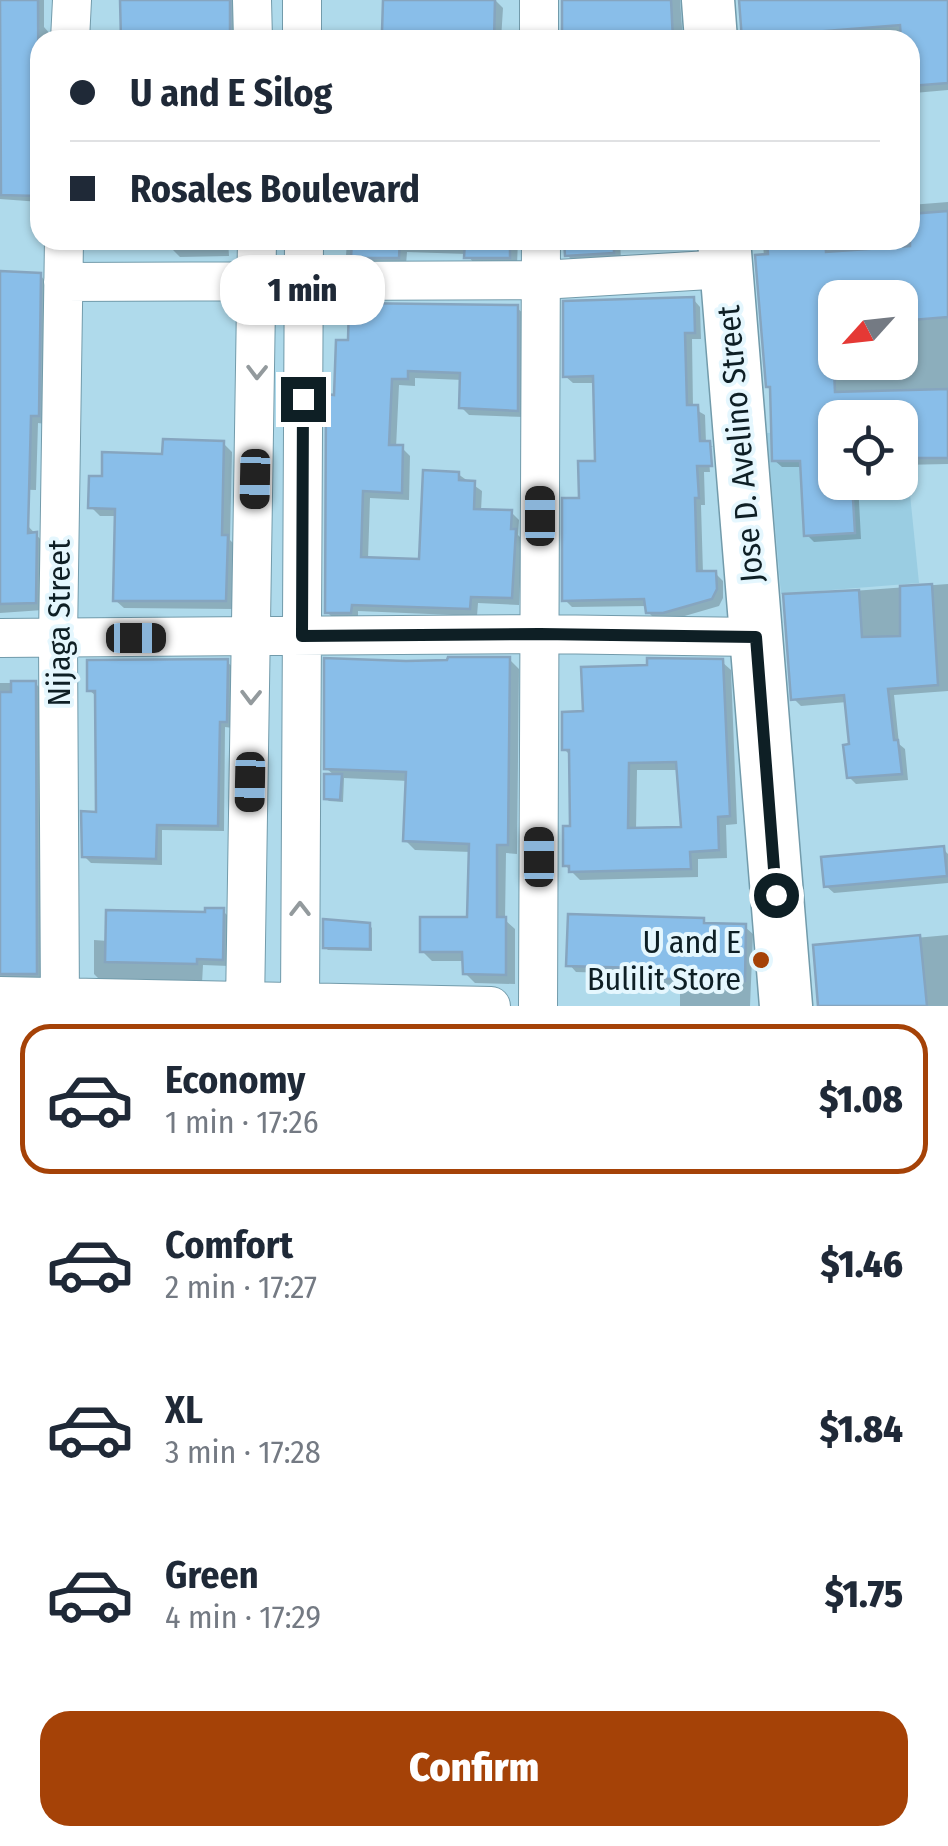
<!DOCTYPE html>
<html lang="en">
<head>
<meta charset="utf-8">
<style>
	:root { --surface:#fff; --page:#f2f2f3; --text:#1f2937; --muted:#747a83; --line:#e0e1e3; --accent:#a54207 }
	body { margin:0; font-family:"Fira Sans Condensed",sans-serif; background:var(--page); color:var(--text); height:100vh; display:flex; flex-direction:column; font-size:38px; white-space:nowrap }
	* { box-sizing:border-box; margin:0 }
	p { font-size:32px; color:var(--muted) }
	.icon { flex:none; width:55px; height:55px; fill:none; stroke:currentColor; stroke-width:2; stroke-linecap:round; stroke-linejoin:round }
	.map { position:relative; height:1006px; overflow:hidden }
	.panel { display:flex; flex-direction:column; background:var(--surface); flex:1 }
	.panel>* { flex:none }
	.hud { position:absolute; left:30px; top:30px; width:890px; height:220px; border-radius:30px; box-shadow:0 2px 8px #0004; display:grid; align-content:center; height:220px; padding:0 40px; background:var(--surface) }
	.needle { width:65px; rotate:243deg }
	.fabs { position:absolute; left:818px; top:280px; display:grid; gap:20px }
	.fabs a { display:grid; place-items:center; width:100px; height:100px; border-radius:20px; background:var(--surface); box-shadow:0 2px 8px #0004; font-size:50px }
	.end { position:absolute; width:45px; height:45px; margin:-22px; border:12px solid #0e1f25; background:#fff; box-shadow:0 0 0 5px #fff }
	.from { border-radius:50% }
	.bubble { position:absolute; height:70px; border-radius:30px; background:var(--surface); box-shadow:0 2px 8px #0004; font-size:32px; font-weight:800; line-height:70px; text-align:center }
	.car { position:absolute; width:30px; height:60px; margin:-30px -15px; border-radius:12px; box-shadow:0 0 8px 2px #0007; background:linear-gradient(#222 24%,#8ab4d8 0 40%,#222 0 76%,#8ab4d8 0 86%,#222 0) }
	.hud b { display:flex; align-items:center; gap:35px; height:95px; font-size:38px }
	.hud b+b { border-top:2px solid var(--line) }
	.hud i { width:25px; height:25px; background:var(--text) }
	ul { padding:18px 0 0; list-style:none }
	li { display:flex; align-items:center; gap:30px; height:150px; margin:0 20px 15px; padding:0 20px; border:5px solid transparent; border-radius:30px }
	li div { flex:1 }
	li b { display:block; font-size:38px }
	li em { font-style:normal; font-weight:800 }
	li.selected { border-color:var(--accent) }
	li>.icon { width:90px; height:90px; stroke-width:1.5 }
	.primary-button { display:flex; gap:20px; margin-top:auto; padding:20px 40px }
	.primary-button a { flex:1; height:115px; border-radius:30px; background:var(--accent); color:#fff; font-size:40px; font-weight:800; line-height:115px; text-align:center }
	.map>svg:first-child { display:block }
</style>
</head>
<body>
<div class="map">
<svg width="948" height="1006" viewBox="0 0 948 1006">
	<rect width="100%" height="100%" fill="#afdaeb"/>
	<path fill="#9acde2" d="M900,425h3l16,158 -138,11 -14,-161 68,-4v53h65z"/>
	<path fill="#0003" fill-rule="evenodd" d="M0,0h44v27l8,9v4h-12v162l-40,-3z
		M122,0h117l-3,40h-131v-8h18z
		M386,0h109l8,8 -2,32h-117z
		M563,0h117l3,40h-118z
		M741,0h207v90l-34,3 3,44h-7v-97h-165z
		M948,202v262l-48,1v-47h-65v64h23l3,57 -47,3 -8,-8 -3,-67h-21l-8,-7 -11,-220h147v-35zM835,298h65v64h-65z
		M172,240h56l1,16 -49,1 -7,-7z
		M347,240h171l-1,25h-42l-8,-11 -60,-2 -1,13 -51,-1 -9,-8z
		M567,240h53l1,20 -47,2 -7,-7z
		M0,274l40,1 8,9 -2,140 -8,-1 -2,67 -36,-1z
		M693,299l7,8 1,32h-9l1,69 12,7 1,28 7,4h-5l2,25h-6l1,33h-4l2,68h12l8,8v17l-4,8 -48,14 -16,-1 -7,-7 -1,-6 -75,1 -7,-7 16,-100 17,-37 -2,-80h-23l-8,-7z
		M517,308l8,7v102l-56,-2 -8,-8 2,-27 -48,-2v8l-16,-1 -3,63h6l8,8 -1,44 -39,-2 -2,61 54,2 36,-87 24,17 -1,20 30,1 8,8 -1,15 4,4 -3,66 -41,-2 -1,13 -119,-5v9h-23l-8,-8 9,-215z
		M223,443l9,9 -2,88 6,6 -2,63 -110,-1 -9,-8 2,-84h-17l-9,-9 13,-28 61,-23z
		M27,525l17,18 -1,67 -43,3v-87z
		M948,584v107l-54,4 5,49 6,5 3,31 -52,4 -7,-7 3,-31 -5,-44 -46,4 -7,-7 -9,-103z
		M509,659l10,10 -2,185 -11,-1 -1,67 10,9v55l-40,-1 -10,-10v-12h-33l-10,-10 48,-32 1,-67 -56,-2 -10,-10 3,-59 -64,-3 -1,24 -14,-1 -3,-3 9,-22 -9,-8 80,-105z
		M227,662l7,6 -1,60 -8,-1 -1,104 -62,-1v35l-71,-2 -7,-7 14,-42 -2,-118 -7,-6z
		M722,662l9,8 6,154 -11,1 1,33 -29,1v18l-118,3 -15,-15 7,-36v-72l-8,-8 21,-35zM637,770h42l5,59 -48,1z
		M0,683h35l8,8 1,290 -44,2z
		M943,849l5,5v29l-114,10 -8,-7z
		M223,911l7,7 -1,48 -26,-1 -1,18 -101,-2 -7,-7v-34l14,1z
		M703,921l4,5 38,1 8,7 -3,72h-70v-21l-31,-1 -7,-10 -66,-2 -7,-8z
		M369,925l3,3v23l-44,-1 -3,-3z
		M948,935v71h-127l-5,-59z"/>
	<path fill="#89bee9" stroke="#86a5bf" stroke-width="2.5" fill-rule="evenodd" d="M0,0h38l1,196 -38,-1z
		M120,0h110v40h-109z
		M383,0h112l-1,40h-69v-7l-43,-1z
		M562,0h109l2,40h-111z
		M739,0h209v83l-38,3v-46h-9l-1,-15 -111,9 1,6h-48z
		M948,211v106l-48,4v-23h-65v9h-4l4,85 113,-3v69h-48v-40h-65v64h17l3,51 -51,3 -4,-75h-28l-2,-74h-4l-11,-132 13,-1 -1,-14h58l1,12 84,-6v-32z
		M352,240h48l-1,18h-48z
		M465,240h45v18h-46z
		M564,240h50v13l-49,3z
		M0,271l41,2 -2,143h-8l-3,117 9,-1 -1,71 -36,1z
		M694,297l1,36h-10l2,72h11l2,36h10l2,25h-15l2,32h-4l2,73h19l1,18 -5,10 -49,14h-17l-2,-14 -82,2v-103h17l-1,-37h17l-2,-85 -30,1v-76z
		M349,303l169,2v106l-59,-3 1,-35 -52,-2v8h-16l-3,66h14l-1,48 -39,-2 -2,66 58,2 4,-89 36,2v8l16,1 -1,28 38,1 -1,19h5l-4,69 -41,-1 -1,12 -118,-4 -1,8h-26l1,-219 8,1 2,-55h12z
		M163,439l61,2 -2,94h6l-2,66h-113l2,-92 -27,-1 1,-32h13v-24l60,2z
		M932,584l6,101 -50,4 6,51h4l4,34 -55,4 -4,-33 6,-1 -5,-49 -53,5 -8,-106 76,-4 3,47 38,-1v-50z
		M448,657h62l-2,188h-11v72h9v58l-43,-1 -1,-22h-42v-35h47l2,-73 -66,-3 3,-69 -82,-3v-111l82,3 41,-1z
		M647,658l76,1 7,157 -12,1 1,33 -29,2 1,17 -122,3v-6h-6v-40h7l-1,-76h-7v-38l21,-1 -2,-44 66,-2zM676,762l5,65 -53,1 1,-65z
		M228,659l-1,63h-7l-2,104 -61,-1 -1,34 -74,-2 -1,-46 15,1 -1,-121h-8v-31z
		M11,681h25l1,293h-37v-282h11z
		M324,774h18l-2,26 -16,-1z
		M944,846l3,30 -123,11 -3,-30z
		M205,908h19l-1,52 -26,-1v5l-92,-2 1,-52 99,2z
		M568,914l136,4v5l42,1 -1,57 -106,-3 1,-10 -74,-2z
		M323,919l47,4v26l-47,-1z
		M920,935l7,71h-109l-5,-61z"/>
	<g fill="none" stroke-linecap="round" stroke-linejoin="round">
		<g stroke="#729bab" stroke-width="40">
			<path id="minor" d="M252,0l1,40
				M302,0v40
				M539,0v40
				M70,40l2,-40
				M63,282l478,-2 185,-11
				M0,638l540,-4 215,3
				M0,996l491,10
				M60,1006l-2,-367 6,-399
				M245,1006l12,-766
				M300,1006l4,-766
				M538,1006l3,-766"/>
		</g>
		<g stroke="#729bab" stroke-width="55">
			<path id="secondary" d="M708,0l3,40
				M724,240l62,766"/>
		</g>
		<use href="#minor" stroke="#fff" stroke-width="38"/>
		<use href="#secondary" stroke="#fff" stroke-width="52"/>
	</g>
	<defs><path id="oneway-chevron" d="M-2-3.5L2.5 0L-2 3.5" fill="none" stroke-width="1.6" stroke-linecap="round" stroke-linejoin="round" transform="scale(2.5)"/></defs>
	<g stroke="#939a9d">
		<use href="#oneway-chevron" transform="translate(257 372) rotate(91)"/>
		<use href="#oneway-chevron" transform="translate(251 697) rotate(91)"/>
		<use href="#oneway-chevron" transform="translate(300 909) rotate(-90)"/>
	</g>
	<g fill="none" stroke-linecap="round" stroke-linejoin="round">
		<path stroke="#0e1f25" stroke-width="12" d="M303,399l-1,237 238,-2 216,3 20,258"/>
	</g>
	<circle fill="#a54207" stroke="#e5f7fe" stroke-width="4" cx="761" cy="960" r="10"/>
	<g text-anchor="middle" stroke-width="8" stroke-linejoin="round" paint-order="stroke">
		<g font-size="32" fill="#0e1f25" stroke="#e5f7fe">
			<text transform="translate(740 444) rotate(-95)" y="11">Jose D. Avelino Street</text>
			<text transform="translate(59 623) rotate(-90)" y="11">Nijaga Street</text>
		</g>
		<g font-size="32" fill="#0e1f25" stroke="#e5f7fe" text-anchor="end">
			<text x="741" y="953">U and E<tspan x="741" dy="37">Bulilit Store</tspan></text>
		</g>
	</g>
</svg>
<div class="fabs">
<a><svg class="needle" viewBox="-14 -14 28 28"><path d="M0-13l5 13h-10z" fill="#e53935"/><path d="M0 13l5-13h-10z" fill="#747a83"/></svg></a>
<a><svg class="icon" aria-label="locate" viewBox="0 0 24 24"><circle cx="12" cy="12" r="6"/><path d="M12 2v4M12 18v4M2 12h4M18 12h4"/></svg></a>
</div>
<i class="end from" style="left:776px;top:895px"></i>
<i class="end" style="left:303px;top:399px"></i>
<div class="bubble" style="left:220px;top:255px;width:165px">1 min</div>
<i class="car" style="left:255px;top:479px;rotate:181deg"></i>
<i class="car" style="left:540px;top:516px;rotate:0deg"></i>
<i class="car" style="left:136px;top:638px;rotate:90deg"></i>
<i class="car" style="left:250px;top:782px;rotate:181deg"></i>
<i class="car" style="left:539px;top:857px;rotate:0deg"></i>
<div class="hud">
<b><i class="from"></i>U and E Silog</b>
<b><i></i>Rosales Boulevard</b>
</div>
</div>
<section class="panel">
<ul>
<li class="selected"><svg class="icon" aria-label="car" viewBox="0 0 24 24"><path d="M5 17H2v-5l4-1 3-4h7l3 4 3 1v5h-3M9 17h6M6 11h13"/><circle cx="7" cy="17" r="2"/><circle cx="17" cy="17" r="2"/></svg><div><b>Economy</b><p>1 min · 17:26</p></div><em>$1.08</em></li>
<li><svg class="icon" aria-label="car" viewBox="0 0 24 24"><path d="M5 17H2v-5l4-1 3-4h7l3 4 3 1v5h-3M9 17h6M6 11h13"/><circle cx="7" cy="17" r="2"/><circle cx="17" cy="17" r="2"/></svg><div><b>Comfort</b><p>2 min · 17:27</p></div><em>$1.46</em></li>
<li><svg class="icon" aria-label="car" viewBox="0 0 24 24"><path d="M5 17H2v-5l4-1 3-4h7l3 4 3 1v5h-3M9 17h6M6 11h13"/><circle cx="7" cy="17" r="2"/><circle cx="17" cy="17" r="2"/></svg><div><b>XL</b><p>3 min · 17:28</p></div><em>$1.84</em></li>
<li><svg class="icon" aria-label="car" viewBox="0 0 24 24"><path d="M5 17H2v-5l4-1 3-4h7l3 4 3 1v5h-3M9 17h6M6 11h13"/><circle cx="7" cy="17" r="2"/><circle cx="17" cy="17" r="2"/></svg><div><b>Green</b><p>4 min · 17:29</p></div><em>$1.75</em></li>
</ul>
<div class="primary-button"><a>Confirm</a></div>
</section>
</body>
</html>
